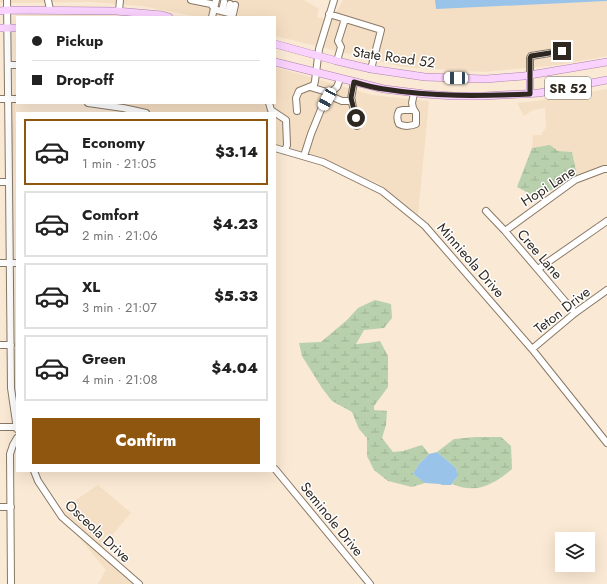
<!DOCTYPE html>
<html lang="en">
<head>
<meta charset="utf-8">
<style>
	:root { --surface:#fff; --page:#f6f6f6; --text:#222; --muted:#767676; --line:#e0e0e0; --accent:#8f5610 }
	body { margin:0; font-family:Jost,sans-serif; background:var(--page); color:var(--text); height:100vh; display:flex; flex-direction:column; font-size:15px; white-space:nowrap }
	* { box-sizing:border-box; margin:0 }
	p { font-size:13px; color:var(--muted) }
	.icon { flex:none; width:22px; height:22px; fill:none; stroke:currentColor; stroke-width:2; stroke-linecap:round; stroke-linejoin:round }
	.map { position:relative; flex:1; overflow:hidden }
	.sheet { position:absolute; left:16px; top:112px; width:260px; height:360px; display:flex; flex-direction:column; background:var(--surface); border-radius:0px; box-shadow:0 4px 16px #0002 }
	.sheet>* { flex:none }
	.guide { position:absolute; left:16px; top:16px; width:260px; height:88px; border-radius:0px; box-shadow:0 4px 16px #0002; display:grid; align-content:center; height:88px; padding:0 16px; background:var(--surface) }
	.buttons { position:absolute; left:555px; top:532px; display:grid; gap:8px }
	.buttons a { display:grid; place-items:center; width:40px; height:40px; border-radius:0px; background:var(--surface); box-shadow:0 4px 16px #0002; font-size:20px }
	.end { position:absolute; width:18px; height:18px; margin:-9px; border:5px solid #2e2820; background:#fff; box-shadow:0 0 0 2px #fff }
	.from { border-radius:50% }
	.car { position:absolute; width:12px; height:24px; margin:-12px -6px; border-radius:5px; box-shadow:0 0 3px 1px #0007; background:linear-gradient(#fff 24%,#345 0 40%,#fff 0 76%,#345 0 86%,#fff 0) }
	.guide b { display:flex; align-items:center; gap:14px; height:38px; font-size:15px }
	.guide b+b { border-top:1px solid var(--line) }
	.guide i { width:10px; height:10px; background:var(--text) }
	ul { padding:7px 0 0; list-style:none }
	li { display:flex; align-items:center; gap:12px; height:66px; margin:0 8px 6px; padding:0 8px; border:2px solid var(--line); border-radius:0px }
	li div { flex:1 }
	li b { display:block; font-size:15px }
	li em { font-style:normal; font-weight:800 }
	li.current { border-color:var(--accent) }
	li>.icon { width:36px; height:36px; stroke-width:1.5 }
	.action { display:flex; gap:8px; margin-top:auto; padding:8px 16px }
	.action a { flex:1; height:46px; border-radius:0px; background:var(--accent); color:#fff; font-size:16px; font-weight:800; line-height:46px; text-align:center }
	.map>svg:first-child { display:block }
</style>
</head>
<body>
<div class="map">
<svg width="607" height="584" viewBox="0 0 607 584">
	<defs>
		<pattern id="wetland-marsh" width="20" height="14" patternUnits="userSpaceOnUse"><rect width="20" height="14" fill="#b8d0ac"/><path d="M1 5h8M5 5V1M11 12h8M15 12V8" fill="none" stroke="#9eb394"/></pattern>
	</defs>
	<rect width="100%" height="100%" fill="#fae9d4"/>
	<path fill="#f5dfc4" d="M0,0h304l15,9 -2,8 14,4 12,-21h92l1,8 171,-7v55l-49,9 -75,7 -80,-5 -128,-31v-19h-76l-57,-11 -51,-4 -83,1 -8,-1z
		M275,67l97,28 57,6 -11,114 -40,-32 -103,-37v-33h-128l-39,-10h167z
		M607,89v80l-15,5 -15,1 -5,-23 -14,-1 -8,-6 -18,3 1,-14 1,1h7l5,-8 -1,-19 -12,2 -9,6 -7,-13 20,-2z
		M15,93l2,3v4h-2l-2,80h-1l-1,-81z
		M98,485l33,28 -29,34 -38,-33 -3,-4z
		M75,533l59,51h-36l8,-14z"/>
	<path fill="url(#wetland-marsh)" d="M550,145l8,6 14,1 5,23 -39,23 -21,-11 15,-39z
		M375,300l16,4 1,14 -8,10 -20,2 -8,14 12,-1 12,-2 8,15v31l-14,19v4l13,1 -1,14 -4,13 11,14 10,-1 19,-6 7,9 -10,10 -6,10 12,9 -13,4 -24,-6 -14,-11 -7,-14v-18l-8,-9 -7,-17 -20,-11 -10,-13 -20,-32 -3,-13 22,-1 26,-22 11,-12z
		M476,437h25l10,9 1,23c-13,11 -28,21 -45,19 -5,0 -11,-3 -15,-4l6,-8 -2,-8 -19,-16 17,-13z"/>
	<path fill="#99c3e8" d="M435,0h172v1l-171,8z
		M437,452l19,16 2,8 -7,9h-9l-2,-1 -15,-1 -12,-9 6,-10 10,-10z"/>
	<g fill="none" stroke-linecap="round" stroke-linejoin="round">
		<path stroke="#d1c2b0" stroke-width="6" stroke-dasharray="6 3" stroke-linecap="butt" d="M220,1v-1"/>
		<g stroke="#897967" stroke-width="8">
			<path id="minor" d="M7,0l2,182 2,206 6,41
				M48,0l2,10
				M191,0l20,4 3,4 3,2 16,4 2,-9
				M119,11l1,-11
				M222,11l2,-9
				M228,12l2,-8
				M329,14l52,16 -10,39
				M212,17l4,-17
				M337,61l4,-14 -3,-6 7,-22
				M8,65h9
				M530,75v-17l1,-2 31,-5
				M354,82l-3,17 5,19 1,8
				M310,87l20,6 5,5 7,3h10
				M414,93l-2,10 1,5 3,5v11c-4,2 -12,3 -17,0 -2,-4 -2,-9 0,-13l4,-1h11
				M0,99h17
				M88,103l35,5 23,5
				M269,103l2,7 15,10 1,25 -2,6
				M297,111l-1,-13 3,-7 15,-6 1,-4 4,-32 15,-49
				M275,148l48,14 59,29 43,35 107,123 75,94
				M304,156l7,-22 11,-27 8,-14 7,-6 3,-8
				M0,182h9
				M486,211l19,20 70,82
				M505,231l70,-51 29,-11h3
				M0,263h17
				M538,269l69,-48
				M0,345h11
				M532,349l43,-36 32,-23
				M0,427h17
				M275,469l95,115
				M34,471l4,10 24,36 77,67
				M0,507h11
				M11,584l-1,-130 3,-9 4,-7"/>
		</g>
		<g stroke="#af83b0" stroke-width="8">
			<path id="major" d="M0,11l7,-1 109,1 46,4 7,2
				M0,28h17
				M275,44l62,17 34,8 54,8 61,2 38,-3 83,-14
				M275,62l109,27 41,5 28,2h31l55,-3 68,-13
				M530,94v-19"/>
		</g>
		<use href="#minor" stroke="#fff" stroke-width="6"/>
		<use href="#major" stroke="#f9d2fe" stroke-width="7"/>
	</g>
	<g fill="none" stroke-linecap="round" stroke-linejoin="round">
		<path stroke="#2e2820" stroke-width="5" d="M356,118l-5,-20 3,-16c10,3 20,6 30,7 49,8 97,7 146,5v-36l1,-2 31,-5"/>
	</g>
	<g text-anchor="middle" stroke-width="3" stroke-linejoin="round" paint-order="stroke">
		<rect fill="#fff" stroke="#6d6863" stroke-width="1" x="545" y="77" width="46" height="22" rx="3"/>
		<g font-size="13" font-weight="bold" fill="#2e2820">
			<text x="568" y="93">SR 52</text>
		</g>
		<g font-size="14" fill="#2e2820" stroke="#fff">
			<text transform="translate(394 57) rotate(8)" y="5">State Road 52</text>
			<text transform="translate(548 186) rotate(-33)" y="5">Hopi Lane</text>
			<text transform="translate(540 254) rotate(49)" y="5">Cree Lane</text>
			<text transform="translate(471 260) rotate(49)" y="5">Minnieola Drive</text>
			<text transform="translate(562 310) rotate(-38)" y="5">Teton Drive</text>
			<text transform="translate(332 519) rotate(51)" y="5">Seminole Drive</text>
			<text transform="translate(98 531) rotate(43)" y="5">Osceola Drive</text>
		</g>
	</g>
</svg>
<div class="buttons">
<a><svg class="icon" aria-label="layers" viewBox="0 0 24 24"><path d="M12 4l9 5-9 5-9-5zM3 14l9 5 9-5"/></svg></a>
</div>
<i class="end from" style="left:356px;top:118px"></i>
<i class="end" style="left:562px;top:51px"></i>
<i class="car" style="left:456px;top:78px;rotate:271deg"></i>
<i class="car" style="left:327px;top:99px;rotate:209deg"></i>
<div class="guide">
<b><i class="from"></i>Pickup</b>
<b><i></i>Drop-off</b>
</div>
<section class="sheet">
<ul>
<li class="current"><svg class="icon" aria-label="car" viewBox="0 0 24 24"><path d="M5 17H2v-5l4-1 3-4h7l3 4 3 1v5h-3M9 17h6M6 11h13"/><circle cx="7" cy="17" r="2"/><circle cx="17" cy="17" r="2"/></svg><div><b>Economy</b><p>1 min · 21:05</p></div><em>$3.14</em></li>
<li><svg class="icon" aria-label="car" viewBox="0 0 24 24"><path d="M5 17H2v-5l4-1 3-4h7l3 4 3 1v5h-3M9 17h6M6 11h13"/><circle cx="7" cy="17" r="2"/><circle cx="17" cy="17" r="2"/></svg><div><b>Comfort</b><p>2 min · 21:06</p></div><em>$4.23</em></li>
<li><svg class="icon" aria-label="car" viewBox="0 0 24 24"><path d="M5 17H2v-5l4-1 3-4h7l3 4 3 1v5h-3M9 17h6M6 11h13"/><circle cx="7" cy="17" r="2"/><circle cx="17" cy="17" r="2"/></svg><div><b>XL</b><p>3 min · 21:07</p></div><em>$5.33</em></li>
<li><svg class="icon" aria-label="car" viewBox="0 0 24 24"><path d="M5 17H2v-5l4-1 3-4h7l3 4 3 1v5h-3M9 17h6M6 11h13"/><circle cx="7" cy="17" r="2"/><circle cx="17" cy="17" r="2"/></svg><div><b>Green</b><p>4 min · 21:08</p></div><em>$4.04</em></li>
</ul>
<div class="action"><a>Confirm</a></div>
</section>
</div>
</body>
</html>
